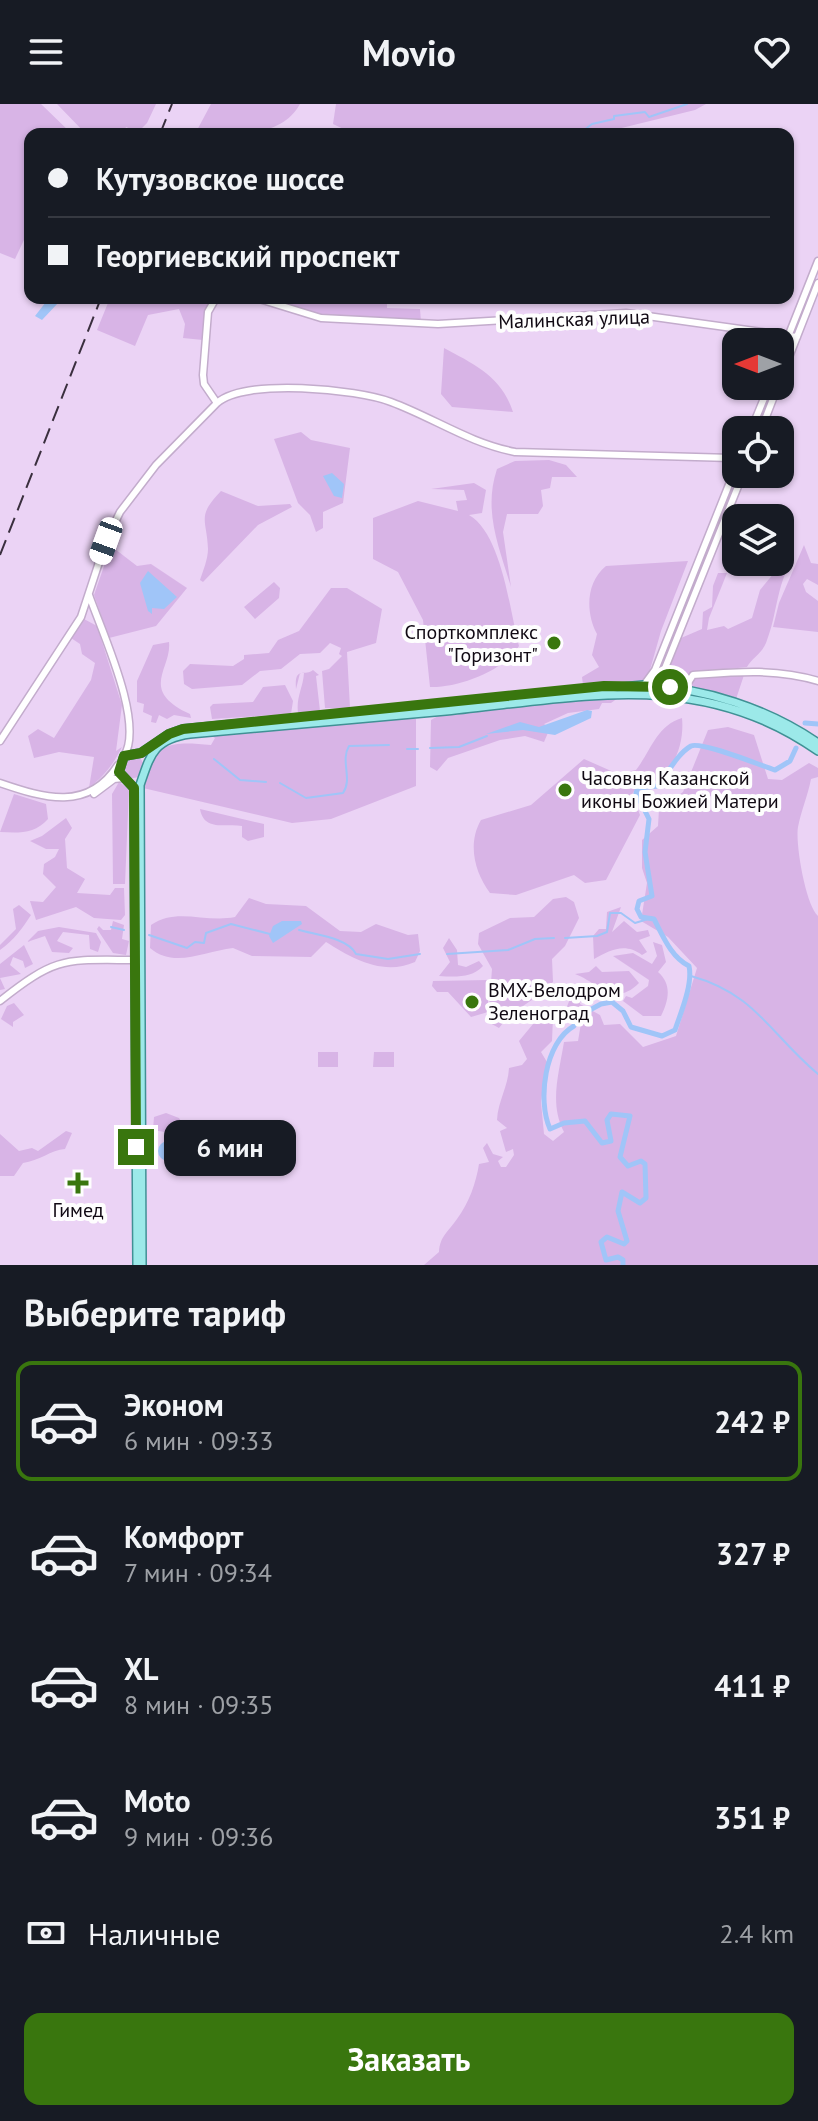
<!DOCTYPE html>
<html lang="ru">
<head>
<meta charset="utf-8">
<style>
	:root { --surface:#171b24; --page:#242831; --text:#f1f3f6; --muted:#9ea1a6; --line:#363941; --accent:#39760e }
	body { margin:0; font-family:"PT Sans",sans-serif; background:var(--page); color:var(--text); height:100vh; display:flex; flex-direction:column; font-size:30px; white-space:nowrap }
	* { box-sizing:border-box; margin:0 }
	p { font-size:26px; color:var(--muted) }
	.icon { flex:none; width:44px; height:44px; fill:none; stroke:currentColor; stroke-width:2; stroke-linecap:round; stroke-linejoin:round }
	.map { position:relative; height:1161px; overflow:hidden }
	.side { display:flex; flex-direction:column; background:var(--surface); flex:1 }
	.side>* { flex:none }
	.top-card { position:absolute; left:24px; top:24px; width:770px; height:176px; border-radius:16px; box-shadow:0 2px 6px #0004; display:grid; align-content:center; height:176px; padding:0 24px; background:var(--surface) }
	.needle { width:52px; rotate:270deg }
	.fabs { position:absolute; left:722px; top:224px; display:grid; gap:16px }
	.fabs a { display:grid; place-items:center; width:72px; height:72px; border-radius:16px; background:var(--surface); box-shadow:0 2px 6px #0004; font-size:40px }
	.end { position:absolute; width:36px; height:36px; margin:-18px; border:10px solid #39760e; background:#fff; box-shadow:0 0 0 4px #fff }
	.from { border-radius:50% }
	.bubble { position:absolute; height:56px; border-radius:16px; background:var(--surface); box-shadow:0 2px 6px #0004; font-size:26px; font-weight:700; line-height:56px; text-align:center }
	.car { position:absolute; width:24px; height:48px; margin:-24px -12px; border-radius:10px; box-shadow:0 0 6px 2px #0007; background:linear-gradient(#fff 24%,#345 0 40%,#fff 0 76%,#345 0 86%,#fff 0) }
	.top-card b { display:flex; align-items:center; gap:28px; height:76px; font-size:30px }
	.top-card b+b { border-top:2px solid var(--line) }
	.top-card i { width:20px; height:20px; background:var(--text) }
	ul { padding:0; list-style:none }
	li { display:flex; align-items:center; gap:24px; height:120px; margin:0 16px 12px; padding:0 8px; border:4px solid transparent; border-radius:16px }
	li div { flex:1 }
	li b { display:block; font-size:30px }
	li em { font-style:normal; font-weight:700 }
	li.active { border-color:var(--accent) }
	li>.icon { width:72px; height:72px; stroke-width:1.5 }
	h2 { padding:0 24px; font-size:36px; line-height:96px }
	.pay { display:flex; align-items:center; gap:20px; height:88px; padding:0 24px; font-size:30px }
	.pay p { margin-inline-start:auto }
	.action { display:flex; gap:16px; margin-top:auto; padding:16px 24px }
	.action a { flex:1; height:92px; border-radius:16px; background:var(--accent); color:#fff; font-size:32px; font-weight:700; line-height:92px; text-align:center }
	header { display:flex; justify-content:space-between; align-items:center; height:104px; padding:0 24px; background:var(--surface); font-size:36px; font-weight:700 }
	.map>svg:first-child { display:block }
</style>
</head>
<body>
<header><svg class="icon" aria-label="menu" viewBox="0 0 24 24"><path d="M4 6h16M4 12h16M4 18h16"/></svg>Movio<svg class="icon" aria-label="heart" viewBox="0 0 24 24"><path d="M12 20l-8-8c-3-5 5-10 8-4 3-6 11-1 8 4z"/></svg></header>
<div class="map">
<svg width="818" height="1161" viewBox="0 0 818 1161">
	<rect width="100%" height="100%" fill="#ebd3f5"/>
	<path fill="#d8b4e6" d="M0,0h41l31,30h-42v93l-15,32 -15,-6z
		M57,0h99l-9,19 -9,9 -12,-5 -3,7h-37z
		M211,0h89c-20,36 -69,30 -105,30z
		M336,0h370l-11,6 -98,24h-243l-21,-10z
		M110,194h101l-8,42 -20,-2 2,-14 -6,-15 -31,6 -13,31 -38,-16z
		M264,194h123v10l33,1 1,13 -112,-9z
		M444,244c30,16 58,29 69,64l-61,-5 -11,-13z
		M301,328l10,8 39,8 -7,55 -20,9v16l-7,4 -6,-17 -12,-12 -24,-64z
		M549,356l17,5 11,12h-25l-2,11 -9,2 2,16 -5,8h-31l-4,18 8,55c-12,-40 -28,-76 -14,-118l18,-8z
		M735,371l4,2 -60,153 -25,53z
		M474,379l12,7 -4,23 -13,2c33,19 41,97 50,131 -15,25 -61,42 -89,41l-7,-67 -25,-48 -25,-13v-41l45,-17 40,10 -2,-10 11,-1 -3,-10 -33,-1z
		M221,387l37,15 32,-2 2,3 -34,18 -55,57 -3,-2c3,-9 8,-21 8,-31 -1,-30 -12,-32 13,-58z
		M783,431l5,5 5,17c-18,33 -15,55 -27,86 -4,10 -14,15 -19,24l-57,6 -11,12 -14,-1 -2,-6 18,-40 21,-9 1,-17 9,-5 1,-21 5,-13h9l-18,45 -2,12 17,-4 4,3 24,-11 8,-28 14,-17 -6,-11h12z
		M804,441l7,18 7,1v21l-11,-6 -4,5 3,8 12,9v31l-45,-5 6,-24z
		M111,442l26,20 14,-2 36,24 -31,38 -47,12 -15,-43z
		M688,457l-27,70 -13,46 -6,4 -59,4 -1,-8 17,-10 -7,-12 5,-21c-11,-20 -12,-51 9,-68z
		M274,478l6,6 -1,10 -24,21 -11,-12z
		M331,484h16l35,21 -6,34 -29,9 3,56h-25l-3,-37 7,-2 13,-13 -3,-2 2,-6 -11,-5 -10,10 -20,1 -19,15 -21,2 -18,14 -50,4 -8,-5 -1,-13 7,-7 43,2 11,-7v-4l25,-2 9,-13 21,-9z
		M84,515l13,7 25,79 -6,46 6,-4c-9,18 -17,28 -33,41l5,-31 -35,-5 -25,6 -6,-22 10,-7 16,9 37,-58 4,-17 -13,-9 -2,-10 -9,-6z
		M169,538c3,27 -31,48 21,72l1,4 -17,-3 -7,4 -8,-4 -3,8 -5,-1 1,-6 -9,-4 1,-8 -7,-2v-21l16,-36z
		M313,566l6,5 -3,1 4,35 -22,2c-2,-16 5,-25 6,-40h-4l-4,16c-2,-24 9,-12 17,-19z
		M744,571l-8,24 -47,-13 3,-8z
		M285,581l8,16 -2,13 -79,5 -2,-12 3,-3 40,-2 10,-15z
		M622,591l-11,8h-9l-3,6 -31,4 -24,11 6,4 -6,14 -19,-6 -25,4 -52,18 -11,13 -7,-4 1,-47 7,-4z
		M411,614l5,1v67l-85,33 -39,4 -149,-35c8,-47 28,-47 68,-43l4,-7 -5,-3z
		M682,614c3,30 -12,66 -45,69l-5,7 8,21 -34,65 -21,3 -11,-8 -58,20 -26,-2c-15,-20 -23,-49 -9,-73l50,-15 53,-46 34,15 18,-4c15,-19 20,-44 46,-52z
		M728,623l26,8 14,44 14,1 27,-17 9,5v9l-7,2c-3,16 -10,32 -13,48 -3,17 8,79 20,89v349h-394l15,-13c1,-16 9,-20 18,-33 12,-16 19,-36 22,-55l10,-2 -6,-14 4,-5 6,11 10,3 -5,4 3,6h5l8,-12 -1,-6 -7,3 -6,-21 7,-3 -10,-8c1,-19 11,-33 12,-52l13,-3 5,-6 -8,-18 19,-23 15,-1 -1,24 -11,11 6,10 -6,40 3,32 9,7 11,-9c-15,-28 -5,-59 0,-90l14,-1 3,-18 -15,-14 6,-15 10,-1 -2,11 20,11 4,10 16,-1 23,23 33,-11 21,-68 -29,-31 -27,-16 6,-38 -5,-15v-28l16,-14 1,-17 24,-17 25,-62z
		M122 663a11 11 0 1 1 22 0a11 11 0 1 1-22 0Z
		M119,678l10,7 -4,95h-12l-1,-90z
		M14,690l32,10 2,15c-13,15 -29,14 -48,13z
		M200,705l64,15v13l-16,4 -6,-4v-11c-16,-3 -38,6 -42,-17z
		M66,714l6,10 -7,11 2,29 18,11 -8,14 33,2 5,-7h9l1,27 -4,5 -27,-2 -18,-11 -40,13 -6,-19 13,1 13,-15 -13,-13 1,-10 11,-7 4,-8h-13l-16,-8 12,-5z
		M566,793l8,5 5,16 -14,28 -13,13 1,23c-17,19 -38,25 -54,46l-11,-6 4,-53 -14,-25 1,-11 31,-15 24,-1 19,-18z
		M249,794l17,6 40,2 34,25 21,1 15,-8 32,11 10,-1 2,17 -5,11c-32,14 -62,-3 -89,-20l-15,15 -59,-1 -19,-8c-28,3 -59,21 -83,0l1,-23c25,-18 54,-2 84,-8z
		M19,801l12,10c-9,14 -17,25 -31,35v-5l16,-16 -3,-20z
		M621,803l-9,25 12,-11 13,11 11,-2 2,6 -11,4 8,12 -5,3c-17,-13 -32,-5 -48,4l-1,-23 6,-7h7l1,-17z
		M113,817l11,4 -2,14 7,2 -3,14 -13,-2 -16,-24 2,-3 4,4h8z
		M59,823l37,6 5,9 -3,10 -8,-3 -1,-14 -26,-3 -6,9 16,7 -4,5 -17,-1 -7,-16 -18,6 11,-11z
		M449,834l8,12 1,15 8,2 13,-6 4,5c-11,12 -27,11 -44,10l11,-14 -7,-14z
		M653,838l9,3 4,17 -8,10c14,12 11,28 3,44h-18l-20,-15 3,-5 6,2 16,-12 1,-6 -36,-24 20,-3 19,11 5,-8z
		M24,841l9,19 -8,4 -2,-7 -10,-4 -3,8 11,9 -21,4 5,11 -5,1v-26z
		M596,862l6,6 27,-1 10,12c-25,25 -40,0 -64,-9l14,-2z
		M488,876v32l-17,5 -23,-25h-11l-5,-6 1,-5z
		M14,899l10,12 -11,7v5l-12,-8 6,-13z
		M318,948h20v15h-20z
		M374,948h20v15h-21z
		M166,1009l13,5 6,10 -9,6 -23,-4 1,-13z
		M66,1027l6,2 -7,16c-14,1 -26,12 -42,14l-9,13h-14v-42l19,17 13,-3 6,3z"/>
	<path fill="#a0c5f8" d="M49,194h8l2,4 -17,18 -7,-4z
		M332,369l12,11 -2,14 -8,-2 -11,-20z
		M148,467l29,26 -13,12 -12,-1v6l-4,-3 -8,-28z
		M587,606l5,1 -1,7 -36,17 -32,-5 -37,4 34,-12 19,5z
		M282,817h19l1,3 -29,19 -4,-7 4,-10z
		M158 1047a10 10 0 1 1 20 0a10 10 0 1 1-20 0Z"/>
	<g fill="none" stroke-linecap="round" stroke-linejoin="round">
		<path stroke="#a0c5f8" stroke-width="2" d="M579,30l13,-10 22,-5v-3l31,-4 4,5 38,-13
			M430,644l29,-1 28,-11
			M407,645h11
			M214,655l26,21 26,2
			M280,679l26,15 37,-5c10,-14 -3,-32 6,-47l40,-1
			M111,823l13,3
			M299,826c18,5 49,8 57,24l32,5 32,-5
			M149,831l38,13 8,-6 9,1 2,-10 25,-9 39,10
			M565,834l32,-2 10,-4 3,-19h11l14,10 13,-4
			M447,850l61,-4 27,-11 19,-1
			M691,872c65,18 79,58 127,98"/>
		<path stroke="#a0c5f8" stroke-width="5" d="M805,619l13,1
			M623,1161v-5l-5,-3 -12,3 -5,-18 6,-5 17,7 3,-3 -9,-30 4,-19 18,11 6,-5 -1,-34 -4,-3 -13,5 -8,-9 10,-41 -19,-2 -4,6 4,21 -9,2 -17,-22 -21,2 -14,6c-13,-29 -5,-87 24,-103l1,-8 26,-14 11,-2 11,9 8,16 31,9 13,-6c6,-18 18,-46 14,-64 -18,-9 -26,-30 -35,-47l-13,-2 -4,-8 2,-8 13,-5 -7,-44 4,-33 -13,-26 2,-5 20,-2c10,-13 19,-32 33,-40 10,-5 68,19 84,24l15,-9 6,-13"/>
		<g stroke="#c3accc" stroke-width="9">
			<path id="secondary" d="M256,194l65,20 117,6 188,-11 171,24
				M780,253l38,-96
				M780,276l38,-97
				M217,299c28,-25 140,-14 174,-1 43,16 78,41 124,50l217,6
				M751,326l18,-44
				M761,326l17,-44
				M89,491c12,35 56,128 35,161
				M644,581l11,-15 79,-198 -2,-11 4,-7
				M665,582l-4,-8 82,-204
				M684,585l9,-14c42,-3 84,-7 125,6
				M0,637l81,-124 25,-76 14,-29 36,-47 61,-62 -13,-19 -1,-9 5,-63 8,-14
				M0,679c44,15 88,29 118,-18
				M94,690l20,-15 9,-1
				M0,897c58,-46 65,-41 137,-41"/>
		</g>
		<g stroke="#409195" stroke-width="10">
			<path id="primary" d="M137,1161l-3,-477 -15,-16 5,-16 17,-3 28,-19 14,-5 460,-44c61,3 124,23 175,58
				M142,1161l-2,-480c10,-29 13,-46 50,-51 85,-8 171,-15 256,-23 133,-13 253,-44 372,40"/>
		</g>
		<use href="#secondary" stroke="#fff" stroke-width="6"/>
		<use href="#primary" stroke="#9ce9e9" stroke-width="7"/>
		<path stroke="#3a2f3e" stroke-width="2" stroke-dasharray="16 8" stroke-linecap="butt" d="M160,30l12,-30
			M0,451l101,-257"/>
	</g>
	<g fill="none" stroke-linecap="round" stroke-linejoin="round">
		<path stroke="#39760e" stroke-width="10" d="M136,1043l-2,-359 -15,-16 5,-16 17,-3 28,-19 14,-5 421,-43 66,1"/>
	</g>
	<g fill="#39760e" stroke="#fefefe" stroke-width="3">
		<circle cx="554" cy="539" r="8"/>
		<circle cx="565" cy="686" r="8"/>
		<circle cx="472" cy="898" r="8"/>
		<path d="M74 1067h8v8h8v8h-8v8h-8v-8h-8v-8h8z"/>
	</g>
	<g text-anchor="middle" stroke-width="8" stroke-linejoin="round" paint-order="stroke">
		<g font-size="20" fill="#100913" stroke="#fefefe">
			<text transform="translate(574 215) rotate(-2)" y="7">Малинская улица</text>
		</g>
		<g font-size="20" fill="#100913" stroke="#fefefe" text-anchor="start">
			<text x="538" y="535" text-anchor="end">Спорткомплекс<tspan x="538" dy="23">"Горизонт"</tspan></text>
			<text x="581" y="681">Часовня Казанской<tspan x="581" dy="23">иконы Божией Матери</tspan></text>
			<text x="488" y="893">BMX-Велодром<tspan x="488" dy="23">Зеленоград</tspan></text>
			<text x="78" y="1113" text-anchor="middle">Гимед</text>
		</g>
	</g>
</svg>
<div class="fabs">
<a><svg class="needle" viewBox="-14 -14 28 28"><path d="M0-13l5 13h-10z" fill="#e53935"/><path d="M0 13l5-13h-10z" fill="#9ea1a6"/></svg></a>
<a><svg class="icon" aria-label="locate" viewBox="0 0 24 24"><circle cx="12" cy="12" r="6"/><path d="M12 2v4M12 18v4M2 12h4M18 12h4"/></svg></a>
<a><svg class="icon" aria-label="layers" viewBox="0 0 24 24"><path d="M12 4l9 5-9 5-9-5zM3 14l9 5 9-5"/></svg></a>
</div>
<i class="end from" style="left:670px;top:583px"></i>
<i class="end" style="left:136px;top:1043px"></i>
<div class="bubble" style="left:164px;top:1016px;width:132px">6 мин</div>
<i class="car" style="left:106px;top:437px;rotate:200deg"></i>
<div class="top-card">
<b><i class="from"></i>Кутузовское шоссе</b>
<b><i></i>Георгиевский проспект</b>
</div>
</div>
<section class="side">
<h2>Выберите тариф</h2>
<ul>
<li class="active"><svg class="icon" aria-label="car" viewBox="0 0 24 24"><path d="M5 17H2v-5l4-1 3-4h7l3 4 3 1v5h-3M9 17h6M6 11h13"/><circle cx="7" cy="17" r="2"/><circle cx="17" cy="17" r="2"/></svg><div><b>Эконом</b><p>6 мин · 09:33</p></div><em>242 ₽</em></li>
<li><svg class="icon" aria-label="car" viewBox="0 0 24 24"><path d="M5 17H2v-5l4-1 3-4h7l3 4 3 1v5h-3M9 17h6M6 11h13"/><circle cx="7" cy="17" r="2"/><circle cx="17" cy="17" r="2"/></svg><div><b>Комфорт</b><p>7 мин · 09:34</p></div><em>327 ₽</em></li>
<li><svg class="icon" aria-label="car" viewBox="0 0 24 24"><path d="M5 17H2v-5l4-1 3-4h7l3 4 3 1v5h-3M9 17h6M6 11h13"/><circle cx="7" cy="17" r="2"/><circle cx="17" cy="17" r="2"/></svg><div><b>XL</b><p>8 мин · 09:35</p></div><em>411 ₽</em></li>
<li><svg class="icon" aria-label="car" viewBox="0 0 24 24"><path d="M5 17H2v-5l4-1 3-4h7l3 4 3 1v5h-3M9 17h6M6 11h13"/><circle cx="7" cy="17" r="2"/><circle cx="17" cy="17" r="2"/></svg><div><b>Moto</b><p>9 мин · 09:36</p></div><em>351 ₽</em></li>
</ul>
<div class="pay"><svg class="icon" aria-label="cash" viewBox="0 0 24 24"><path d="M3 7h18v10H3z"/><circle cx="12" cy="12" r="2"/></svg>Наличные<p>2.4 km</p></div>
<div class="action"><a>Заказать</a></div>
</section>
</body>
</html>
